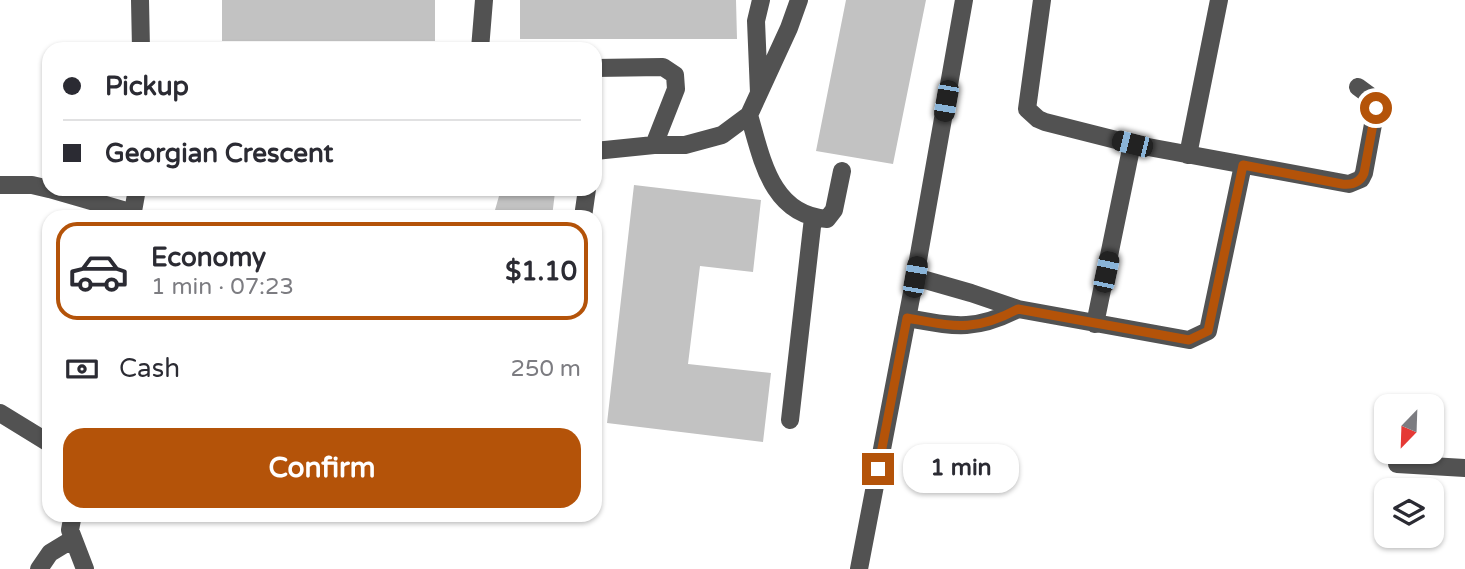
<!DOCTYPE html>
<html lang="en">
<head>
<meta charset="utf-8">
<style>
	:root { --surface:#fff; --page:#f7f7f7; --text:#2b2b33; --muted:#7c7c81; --line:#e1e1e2; --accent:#b45309 }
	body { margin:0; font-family:"Varela Round",sans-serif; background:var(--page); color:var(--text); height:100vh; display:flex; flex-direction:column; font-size:26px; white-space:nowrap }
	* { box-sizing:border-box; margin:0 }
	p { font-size:23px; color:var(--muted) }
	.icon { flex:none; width:38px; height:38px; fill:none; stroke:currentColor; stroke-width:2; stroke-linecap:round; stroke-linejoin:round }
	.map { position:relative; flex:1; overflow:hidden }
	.sheet { position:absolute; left:42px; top:210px; width:560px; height:312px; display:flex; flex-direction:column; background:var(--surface); border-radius:21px; box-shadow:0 2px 5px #0004 }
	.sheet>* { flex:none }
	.hud { position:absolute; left:42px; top:42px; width:560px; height:154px; border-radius:21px; box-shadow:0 2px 5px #0004; display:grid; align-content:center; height:154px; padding:0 21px; background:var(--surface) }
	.needle { width:46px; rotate:203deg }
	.buttons { position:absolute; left:1374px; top:394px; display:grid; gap:14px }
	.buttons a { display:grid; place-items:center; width:70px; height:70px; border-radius:14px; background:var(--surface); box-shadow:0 2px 5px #0004; font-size:35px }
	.end { position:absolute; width:32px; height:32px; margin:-16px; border:9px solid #b45309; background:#fff; box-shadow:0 0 0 4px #fff }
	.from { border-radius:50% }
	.bubble { position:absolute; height:49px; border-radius:21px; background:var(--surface); box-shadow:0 2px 5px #0004; font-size:23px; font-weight:700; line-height:49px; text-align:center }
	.car { position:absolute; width:21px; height:42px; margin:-21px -10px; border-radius:9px; box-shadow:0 0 5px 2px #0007; background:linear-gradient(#222 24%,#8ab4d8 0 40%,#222 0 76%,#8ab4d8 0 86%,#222 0) }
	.hud b { display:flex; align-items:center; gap:24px; height:66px; font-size:26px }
	.hud b+b { border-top:2px solid var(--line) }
	.hud i { width:18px; height:18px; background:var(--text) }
	ul { padding:12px 0 0; list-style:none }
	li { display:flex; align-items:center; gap:21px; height:98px; margin:0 14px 10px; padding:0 7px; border:4px solid transparent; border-radius:21px }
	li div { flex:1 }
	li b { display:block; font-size:26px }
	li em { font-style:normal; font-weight:700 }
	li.selected { border-color:var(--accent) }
	li>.icon { width:63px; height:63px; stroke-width:1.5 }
	.pay { display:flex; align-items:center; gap:18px; height:77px; padding:0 21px; font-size:26px }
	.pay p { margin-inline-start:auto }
	.action { display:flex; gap:14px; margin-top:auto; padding:14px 21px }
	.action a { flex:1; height:80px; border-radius:21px; background:var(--accent); color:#fff; font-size:28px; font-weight:700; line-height:80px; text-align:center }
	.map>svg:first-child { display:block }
</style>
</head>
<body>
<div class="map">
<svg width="1465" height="569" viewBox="0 0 1465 569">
	<rect width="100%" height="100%" fill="#fff"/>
	<path fill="#c2c2c2" d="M222,0h213v41h-213z
		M520,0h216l1,39h-217z
		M846,0h80l-33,164 -77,-13z
		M634,185l127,15 -8,72 -53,-6 -12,98 83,9 -8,69 -156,-19z
		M501,189h53l1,3 -3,25h-59z"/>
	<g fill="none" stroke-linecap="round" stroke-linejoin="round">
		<path stroke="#525252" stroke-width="18" d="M140,0l1,49
			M1042,0l-15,109 11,10 7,3 87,22 217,40 12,-5 3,-6 12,-65 -3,-10 -15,-11
			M480,49l4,-49
			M595,68l68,-1 12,8 1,14 -22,56
			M759,93l-3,-72 5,-21
			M749,115c13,44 22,100 78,104l7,-9 8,-39
			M595,151l59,-6h31l37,-10 27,-20 40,-87 10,-28
			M1188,155l31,-155
			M0,185h32l17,4
			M50,189l83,24
			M132,217l5,-28
			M583,217l4,-28
			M915,277l56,16 47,16 171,31 19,-9 35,-166
			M907,318c46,8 67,14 111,-9
			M1095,324l37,-180
			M0,413l49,30
			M790,420l23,-202
			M1397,464l68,4
			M73,514l-3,16 15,39
			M39,569l11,-16 23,-14
			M859,569l56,-292 49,-277"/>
	</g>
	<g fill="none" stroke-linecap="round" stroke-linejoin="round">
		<path stroke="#b45309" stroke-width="9" d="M878,469l29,-151c46,8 67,15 111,-9l171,31 19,-9 35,-166 99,19c10,1 18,-1 22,-11l12,-65"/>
	</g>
</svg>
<div class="buttons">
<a><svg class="needle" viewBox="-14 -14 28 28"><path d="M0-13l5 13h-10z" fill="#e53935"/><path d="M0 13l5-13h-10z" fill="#7c7c81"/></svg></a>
<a><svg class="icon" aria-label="layers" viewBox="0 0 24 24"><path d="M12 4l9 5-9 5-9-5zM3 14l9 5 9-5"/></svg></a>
</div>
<i class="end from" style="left:1376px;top:108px"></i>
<i class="end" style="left:878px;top:469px"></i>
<div class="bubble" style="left:903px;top:444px;width:116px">1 min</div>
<i class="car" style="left:946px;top:101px;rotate:190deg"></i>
<i class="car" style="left:1132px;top:144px;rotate:284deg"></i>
<i class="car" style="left:1106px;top:272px;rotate:12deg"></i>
<i class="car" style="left:915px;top:277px;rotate:10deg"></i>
<div class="hud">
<b><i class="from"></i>Pickup</b>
<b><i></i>Georgian Crescent</b>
</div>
<section class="sheet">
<ul>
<li class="selected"><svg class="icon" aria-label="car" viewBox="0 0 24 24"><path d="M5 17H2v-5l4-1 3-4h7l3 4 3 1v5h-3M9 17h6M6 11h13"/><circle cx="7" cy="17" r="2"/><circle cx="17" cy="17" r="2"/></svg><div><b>Economy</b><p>1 min · 07:23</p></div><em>$1.10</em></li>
</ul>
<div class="pay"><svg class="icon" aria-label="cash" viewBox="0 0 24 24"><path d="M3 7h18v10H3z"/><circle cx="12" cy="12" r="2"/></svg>Cash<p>250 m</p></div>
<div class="action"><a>Confirm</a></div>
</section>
</div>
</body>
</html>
